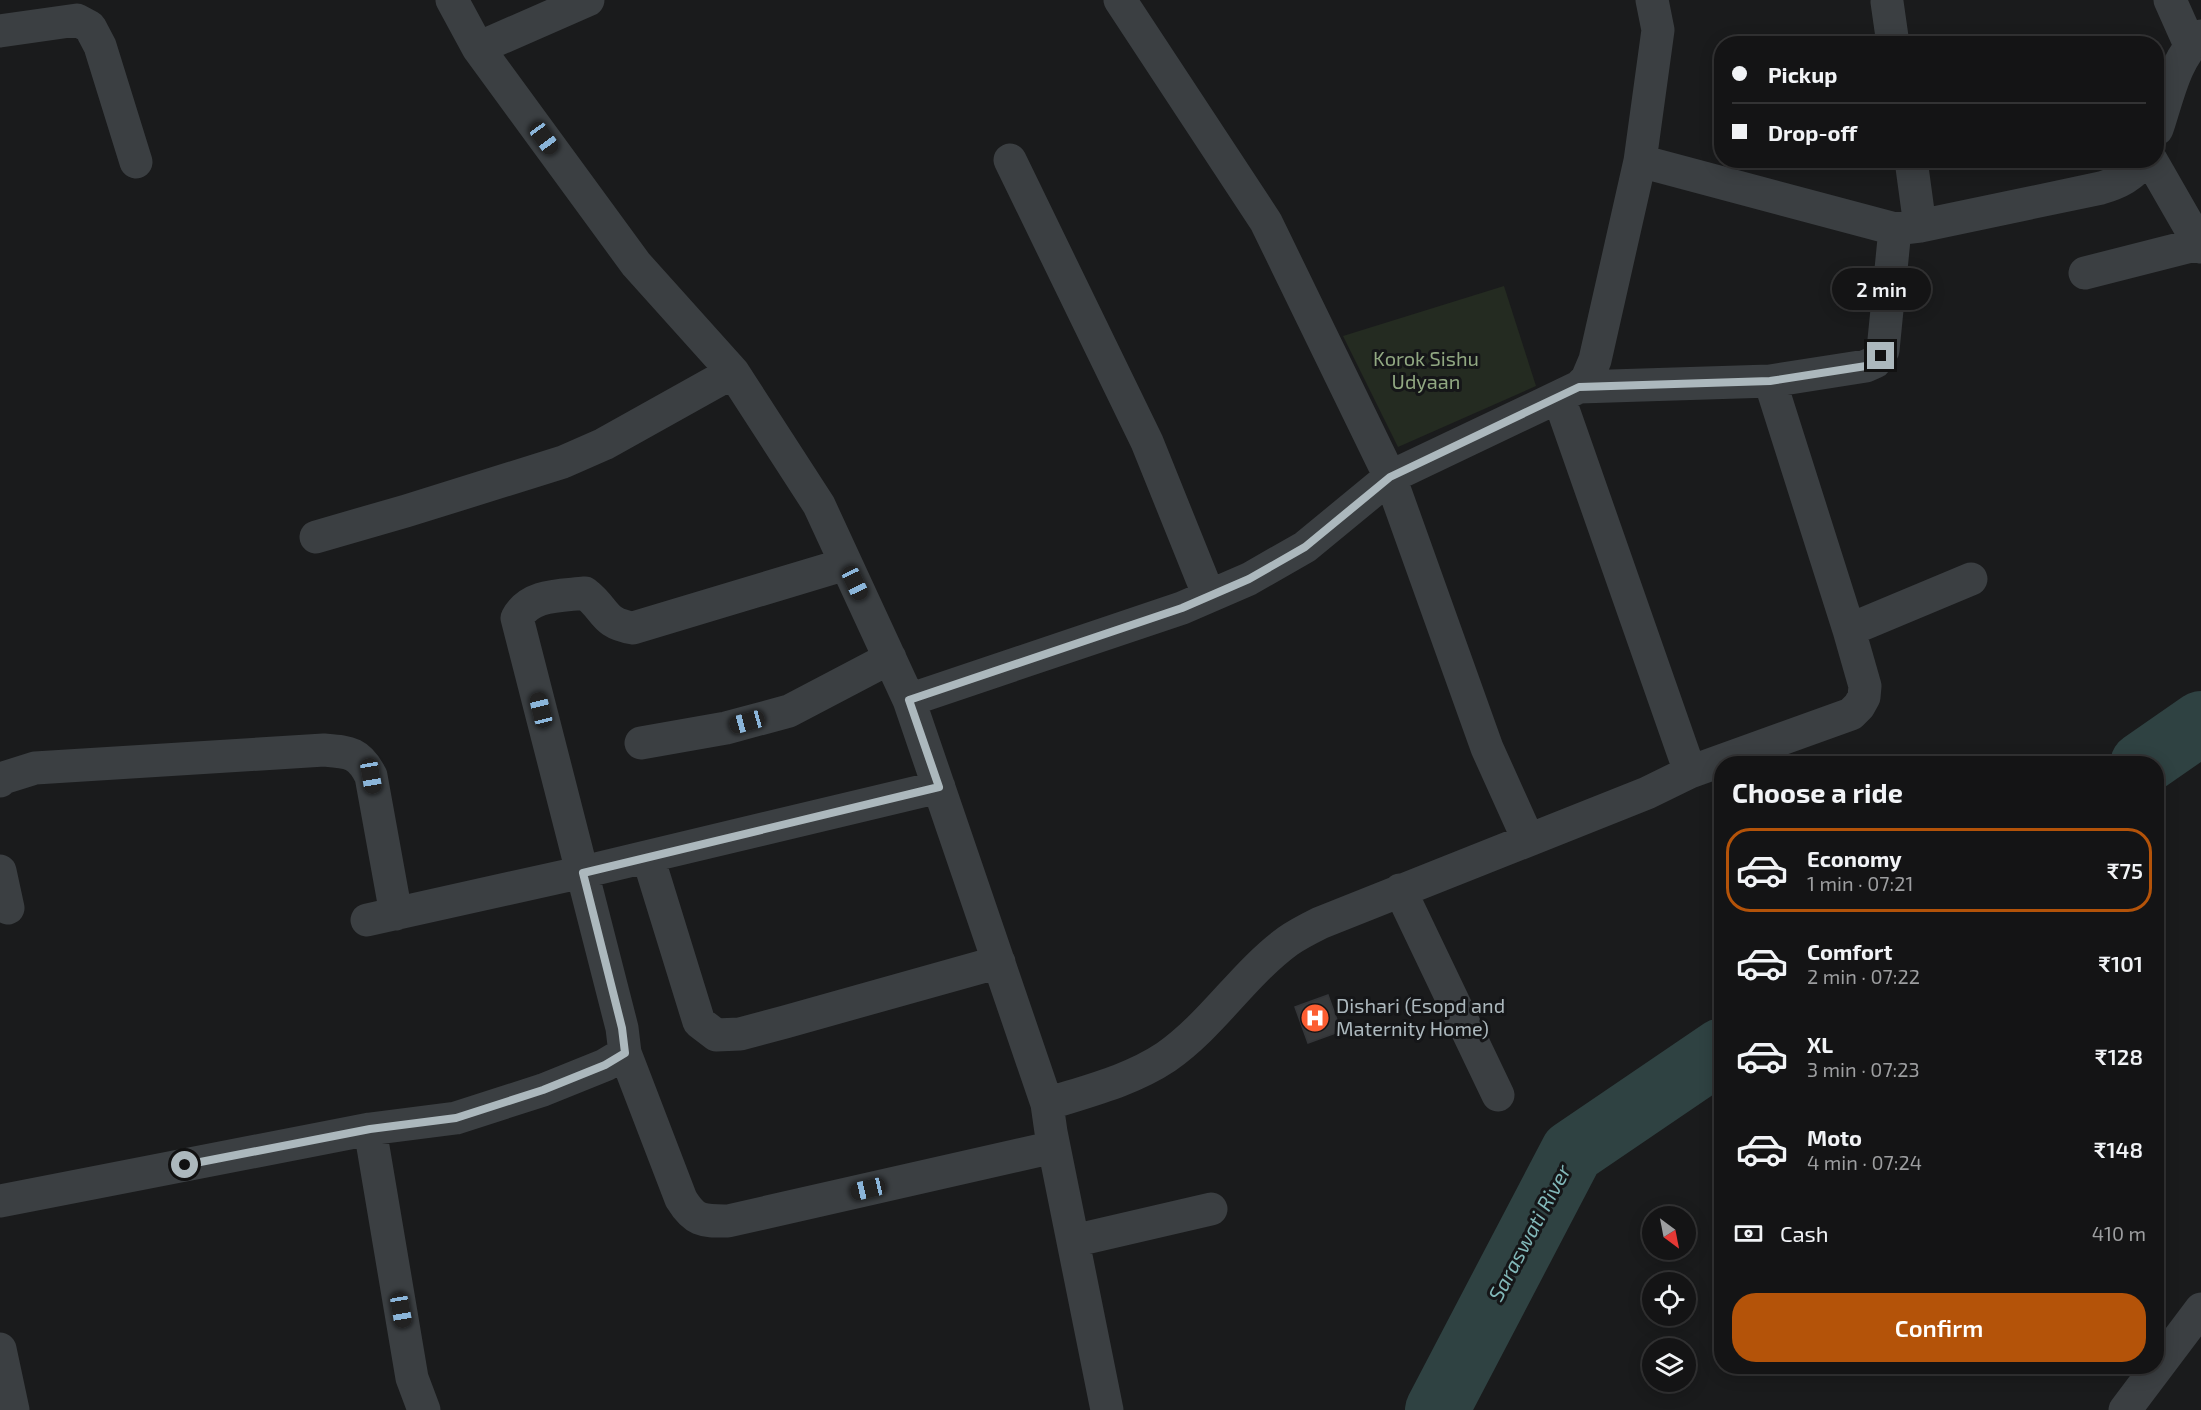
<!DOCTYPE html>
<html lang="en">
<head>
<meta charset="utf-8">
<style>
	:root { --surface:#141415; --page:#212122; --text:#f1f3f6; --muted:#9d9ea0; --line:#333334; --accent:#b45309 }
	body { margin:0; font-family:"Exo 2",sans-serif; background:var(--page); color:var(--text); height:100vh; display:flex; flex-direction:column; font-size:22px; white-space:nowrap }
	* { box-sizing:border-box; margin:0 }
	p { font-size:20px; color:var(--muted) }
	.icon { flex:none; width:33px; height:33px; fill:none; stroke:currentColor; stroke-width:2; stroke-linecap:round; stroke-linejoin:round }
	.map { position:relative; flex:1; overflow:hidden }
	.side { position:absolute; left:1714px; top:756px; width:450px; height:618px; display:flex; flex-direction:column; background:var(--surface); border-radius:24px; box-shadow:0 3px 15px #0003,0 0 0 2px var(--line) }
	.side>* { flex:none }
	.hud { position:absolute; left:1714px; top:36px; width:450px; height:132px; border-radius:24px; box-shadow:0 3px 15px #0003,0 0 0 2px var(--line); display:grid; align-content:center; height:132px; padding:0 18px; background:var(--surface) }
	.needle { width:39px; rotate:148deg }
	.tools { position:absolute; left:1642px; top:1206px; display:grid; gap:12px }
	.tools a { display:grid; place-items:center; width:54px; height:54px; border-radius:50%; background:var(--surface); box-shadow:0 3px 15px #0003,0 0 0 2px var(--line); font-size:30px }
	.end { position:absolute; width:27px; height:27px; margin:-14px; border:8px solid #acb8bd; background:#111; box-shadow:0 0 0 3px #111 }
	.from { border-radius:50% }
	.bubble { position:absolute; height:42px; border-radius:21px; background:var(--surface); box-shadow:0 3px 15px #0003,0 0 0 2px var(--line); font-size:20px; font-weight:600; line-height:42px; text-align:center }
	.car { position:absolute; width:18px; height:36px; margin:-18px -9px; border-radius:8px; box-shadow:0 0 4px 2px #0007; background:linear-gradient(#222 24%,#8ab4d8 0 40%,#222 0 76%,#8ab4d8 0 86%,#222 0) }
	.hud b { display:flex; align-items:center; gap:21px; height:57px; font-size:22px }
	.hud b+b { border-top:2px solid var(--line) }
	.hud i { width:15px; height:15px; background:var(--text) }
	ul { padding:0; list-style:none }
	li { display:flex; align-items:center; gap:18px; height:84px; margin:0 12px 9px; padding:0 6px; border:3px solid transparent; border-radius:24px }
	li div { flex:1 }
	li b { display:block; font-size:22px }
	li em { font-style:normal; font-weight:600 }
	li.active { border-color:var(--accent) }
	li>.icon { width:54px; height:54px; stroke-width:1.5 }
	h2 { padding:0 18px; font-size:27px; line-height:72px }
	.pay { display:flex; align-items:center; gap:15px; height:66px; padding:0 18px; font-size:22px }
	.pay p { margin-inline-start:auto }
	.primary-button { display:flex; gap:12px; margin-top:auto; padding:12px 18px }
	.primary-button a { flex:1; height:69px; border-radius:24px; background:var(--accent); color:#fff; font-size:24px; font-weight:600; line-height:69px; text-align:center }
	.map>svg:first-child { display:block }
</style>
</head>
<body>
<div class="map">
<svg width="2201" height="1410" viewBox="0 0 2201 1410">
	<rect width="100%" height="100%" fill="#1a1b1c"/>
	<path fill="#242b21" d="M1504,286l32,100 -138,61 -55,-111z"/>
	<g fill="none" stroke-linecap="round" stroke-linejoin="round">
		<path stroke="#2f4242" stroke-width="64" d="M2142,764l59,-41
			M1437,1410l135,-258 150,-102"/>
	</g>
	<path fill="#37393b" stroke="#343639" stroke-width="1.5" d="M1328,995l13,36 -33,12 -13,-36z"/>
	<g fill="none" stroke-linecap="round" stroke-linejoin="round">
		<path stroke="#3b3f42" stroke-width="33" d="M452,0l26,48 158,216 97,108 86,133 90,195 138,404 4,28 56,278
			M1120,0l146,222 124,255 97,271 41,91
			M2170,0l20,45
			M1887,2l6,42
			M0,31l77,-11 13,7 10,19 36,116
			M478,48l110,-48
			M2157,129c11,-32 18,-72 44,-93
			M1010,160l137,282 62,154
			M1911,160l9,66
			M2151,160l50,87
			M1640,161l255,68 25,-3 181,-38c17,-5 32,-12 43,-28
			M2085,273l114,-29
			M1579,387l191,-6 96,-15 9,-4 8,-12 12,-121
			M1559,398l131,374
			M316,537l90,-26 157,-49 41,-18 129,-72
			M1849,630l122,-51
			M909,700l273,-92 67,-29 56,-32 85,-70 189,-90 8,-8 8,-19 45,-199 18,-131 -6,-30
			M641,743l85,-15 63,-17 101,-53
			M0,781l3,-3 32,-10 289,-18c25,2 35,2 47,26l25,138
			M648,857l51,165 17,13 24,-1 45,-12 214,-60
			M0,871l8,37
			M1400,890l98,205
			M367,920l216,-48 356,-85
			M625,1053l56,146c14,23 22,22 47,22l326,-74
			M1047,1104c40,-13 83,-23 119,-47 46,-32 77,-83 122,-116 10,-7 22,-13 32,-18l327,-130 43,-21 161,-58 8,-8 5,-9 1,-11 -16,-56 -79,-249
			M370,1129l42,249 12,32
			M0,1201l370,-72 86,-11 87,-28 62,-25 20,-12 -3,-25 -105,-410c13,-24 43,-22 68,-25 22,17 17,30 48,35l213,-64
			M1073,1241l138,-32
			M0,1349l13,61
			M2125,1410l76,-101"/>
	</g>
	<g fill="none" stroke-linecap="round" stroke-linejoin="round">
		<path stroke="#acb8bd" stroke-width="8" d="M185,1165l185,-36 86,-11 87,-28 62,-25 20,-12 -3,-25 -39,-155 356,-86 -30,-87 273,-92 67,-29 56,-32 85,-70 189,-90 191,-6 96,-15 9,-4 6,-6"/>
	</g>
	<defs>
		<g id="hospital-disc" transform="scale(1.5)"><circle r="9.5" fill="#fc5e32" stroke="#151618"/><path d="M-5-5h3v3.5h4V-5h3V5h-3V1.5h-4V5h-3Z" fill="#fff"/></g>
	</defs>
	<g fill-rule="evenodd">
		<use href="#hospital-disc" x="1315" y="1018"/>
	</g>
	<g text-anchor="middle" stroke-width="6" stroke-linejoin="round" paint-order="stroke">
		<g font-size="20" fill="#91a882" stroke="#151618">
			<text x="1426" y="366">Korok Sishu<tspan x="1426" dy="23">Udyaan</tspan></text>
		</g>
		<g font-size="20" fill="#acb8bd" stroke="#151618" text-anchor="start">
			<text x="1336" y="1013">Dishari (Esopd and<tspan x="1336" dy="23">Maternity Home)</tspan></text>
		</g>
		<g font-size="21" font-style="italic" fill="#82b8b9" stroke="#151618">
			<text transform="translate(1530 1233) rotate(-62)" y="7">Saraswati River</text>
		</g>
	</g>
</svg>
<div class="tools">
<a><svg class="needle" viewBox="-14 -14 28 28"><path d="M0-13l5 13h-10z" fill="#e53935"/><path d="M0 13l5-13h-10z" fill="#9d9ea0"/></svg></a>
<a><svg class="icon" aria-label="locate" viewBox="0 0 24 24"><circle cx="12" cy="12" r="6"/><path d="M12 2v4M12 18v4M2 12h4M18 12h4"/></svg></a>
<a><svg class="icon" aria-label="layers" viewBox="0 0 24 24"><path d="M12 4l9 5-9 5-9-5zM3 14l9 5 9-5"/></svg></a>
</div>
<i class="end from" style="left:185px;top:1165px"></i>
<i class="end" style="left:1881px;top:356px"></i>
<div class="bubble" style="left:1832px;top:268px;width:99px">2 min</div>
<i class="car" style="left:544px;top:138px;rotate:144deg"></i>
<i class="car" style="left:855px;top:583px;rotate:155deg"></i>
<i class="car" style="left:541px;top:710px;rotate:346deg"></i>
<i class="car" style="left:747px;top:722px;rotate:255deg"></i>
<i class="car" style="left:371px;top:776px;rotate:170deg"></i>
<i class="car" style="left:868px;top:1189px;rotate:257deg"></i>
<i class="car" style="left:401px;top:1310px;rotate:170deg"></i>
<div class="hud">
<b><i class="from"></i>Pickup</b>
<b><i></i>Drop-off</b>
</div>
<section class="side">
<h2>Choose a ride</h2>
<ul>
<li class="active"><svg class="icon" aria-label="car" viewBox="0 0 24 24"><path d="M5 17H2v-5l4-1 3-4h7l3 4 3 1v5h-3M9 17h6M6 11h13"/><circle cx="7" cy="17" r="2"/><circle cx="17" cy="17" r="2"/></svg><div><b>Economy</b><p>1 min · 07:21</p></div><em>₹75</em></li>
<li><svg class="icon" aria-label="car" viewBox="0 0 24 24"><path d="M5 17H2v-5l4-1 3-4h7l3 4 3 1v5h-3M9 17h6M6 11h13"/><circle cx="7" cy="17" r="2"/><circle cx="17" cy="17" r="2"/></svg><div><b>Comfort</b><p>2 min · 07:22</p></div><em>₹101</em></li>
<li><svg class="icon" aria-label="car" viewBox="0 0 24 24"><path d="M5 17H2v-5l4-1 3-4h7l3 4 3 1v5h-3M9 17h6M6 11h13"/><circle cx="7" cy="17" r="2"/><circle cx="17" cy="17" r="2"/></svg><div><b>XL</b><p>3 min · 07:23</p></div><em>₹128</em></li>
<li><svg class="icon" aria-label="car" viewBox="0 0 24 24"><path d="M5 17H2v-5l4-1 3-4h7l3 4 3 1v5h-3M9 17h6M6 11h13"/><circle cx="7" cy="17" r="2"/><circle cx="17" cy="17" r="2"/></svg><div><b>Moto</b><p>4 min · 07:24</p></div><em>₹148</em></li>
</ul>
<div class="pay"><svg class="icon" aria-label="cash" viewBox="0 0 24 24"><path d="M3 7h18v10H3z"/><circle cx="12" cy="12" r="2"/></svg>Cash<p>410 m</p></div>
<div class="primary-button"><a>Confirm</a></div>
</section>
</div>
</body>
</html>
